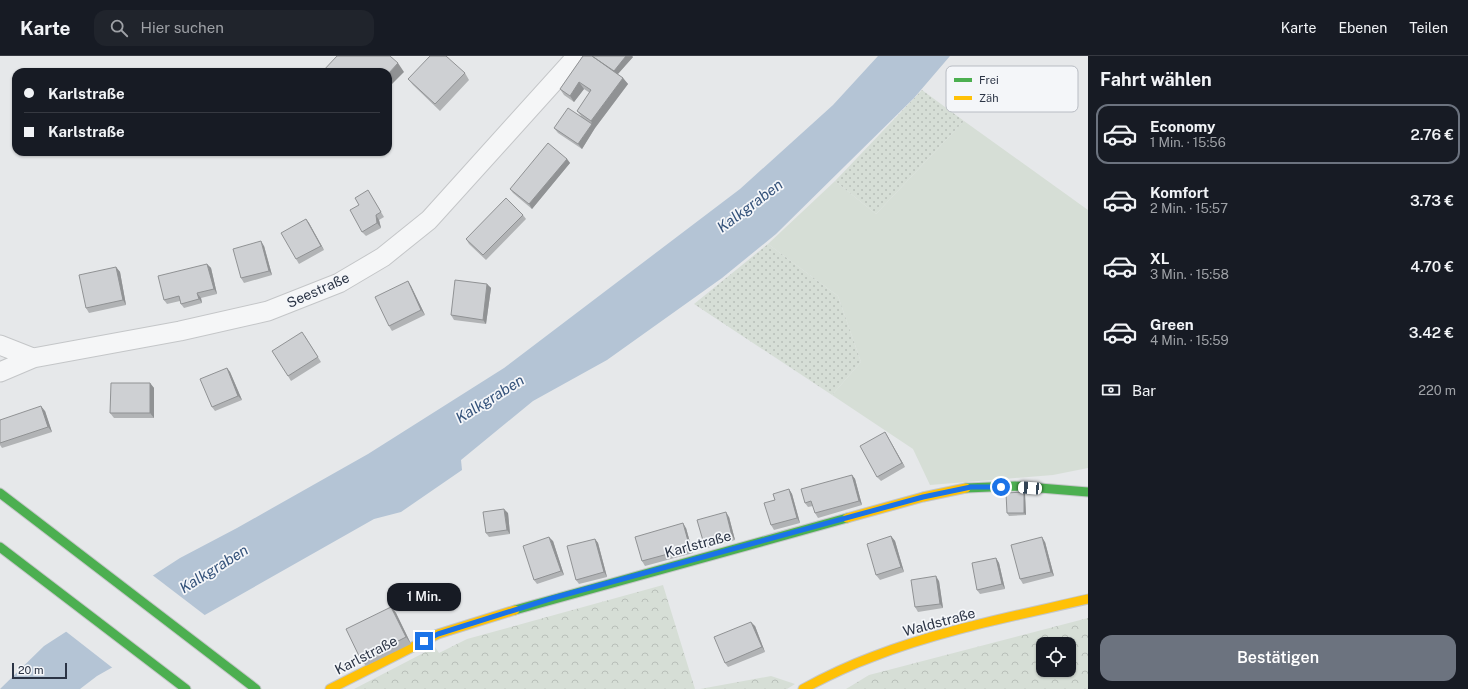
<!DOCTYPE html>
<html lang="de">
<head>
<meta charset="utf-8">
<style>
	:root { --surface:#171b24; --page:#20242c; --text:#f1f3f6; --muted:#9ea1a6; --line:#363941; --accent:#6c737f }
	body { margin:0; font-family:"Public Sans",sans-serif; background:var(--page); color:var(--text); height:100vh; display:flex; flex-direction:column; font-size:15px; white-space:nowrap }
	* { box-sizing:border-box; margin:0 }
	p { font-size:13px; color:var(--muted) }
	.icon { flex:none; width:22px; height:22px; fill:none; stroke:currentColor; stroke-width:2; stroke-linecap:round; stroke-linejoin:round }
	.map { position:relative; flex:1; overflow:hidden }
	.side { display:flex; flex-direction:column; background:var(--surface); width:380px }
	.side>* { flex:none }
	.top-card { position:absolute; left:12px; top:12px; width:380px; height:88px; border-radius:12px; box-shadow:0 1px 3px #0004; display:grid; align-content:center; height:88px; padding:0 12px; background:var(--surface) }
	.buttons { position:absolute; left:1036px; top:581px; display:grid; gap:8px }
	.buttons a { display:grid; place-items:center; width:40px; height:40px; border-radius:8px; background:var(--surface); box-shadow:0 1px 3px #0004; font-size:20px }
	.scale { position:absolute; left:12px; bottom:10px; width:55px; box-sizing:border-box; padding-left:4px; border:2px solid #2b3445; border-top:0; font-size:11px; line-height:14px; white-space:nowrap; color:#2b3445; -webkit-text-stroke:3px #f4f6f9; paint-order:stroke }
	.end { position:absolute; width:18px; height:18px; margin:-9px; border:5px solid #1a73e8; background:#fff; box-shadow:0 0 0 2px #fff }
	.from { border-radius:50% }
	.bubble { position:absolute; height:28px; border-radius:12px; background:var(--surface); box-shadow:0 1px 3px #0004; font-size:13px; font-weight:600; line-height:28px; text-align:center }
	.car { position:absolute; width:12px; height:24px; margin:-12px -6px; border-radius:5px; box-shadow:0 0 3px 1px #0007; background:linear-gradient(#fff 24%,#345 0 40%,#fff 0 76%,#345 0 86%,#fff 0) }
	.top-card b { display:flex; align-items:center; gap:14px; height:38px; font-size:15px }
	.top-card b+b { border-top:1px solid var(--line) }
	.top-card i { width:10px; height:10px; background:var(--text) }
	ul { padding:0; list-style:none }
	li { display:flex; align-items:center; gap:12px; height:60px; margin:0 8px 6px; padding:0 4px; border:2px solid transparent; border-radius:12px }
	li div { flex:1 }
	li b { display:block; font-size:15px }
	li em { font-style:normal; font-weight:600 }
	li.active { border-color:var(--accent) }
	li>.icon { width:36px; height:36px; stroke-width:1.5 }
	h2 { padding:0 12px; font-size:18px; line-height:48px }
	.pay { display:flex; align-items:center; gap:10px; height:44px; padding:0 12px; font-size:15px }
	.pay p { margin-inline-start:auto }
	.cta { display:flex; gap:8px; margin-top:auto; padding:8px 12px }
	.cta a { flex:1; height:46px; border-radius:12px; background:var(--accent); color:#fff; font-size:16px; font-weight:600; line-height:46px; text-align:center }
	header { display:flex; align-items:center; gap:24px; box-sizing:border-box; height:56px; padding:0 20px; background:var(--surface); border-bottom:1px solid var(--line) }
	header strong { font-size:19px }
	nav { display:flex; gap:22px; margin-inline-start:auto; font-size:14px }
	.search { width:280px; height:36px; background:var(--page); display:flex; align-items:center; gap:10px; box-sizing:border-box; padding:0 14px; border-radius:12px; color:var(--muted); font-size:15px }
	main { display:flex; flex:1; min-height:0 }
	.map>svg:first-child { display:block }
</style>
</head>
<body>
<header>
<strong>Karte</strong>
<div class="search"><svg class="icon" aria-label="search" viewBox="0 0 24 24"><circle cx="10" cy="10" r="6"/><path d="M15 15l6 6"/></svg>Hier suchen</div>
<nav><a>Karte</a><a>Ebenen</a><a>Teilen</a></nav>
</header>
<main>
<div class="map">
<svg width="1088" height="633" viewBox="0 0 1088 633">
	<defs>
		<pattern id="forest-crowns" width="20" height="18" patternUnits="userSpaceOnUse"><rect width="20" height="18" fill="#d6ded6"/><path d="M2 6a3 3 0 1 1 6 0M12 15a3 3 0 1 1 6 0" fill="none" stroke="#b8bfb9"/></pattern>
		<pattern id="park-dots" width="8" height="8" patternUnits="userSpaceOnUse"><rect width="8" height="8" fill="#d6ded6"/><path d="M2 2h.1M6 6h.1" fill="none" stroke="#b8bfb9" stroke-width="1.8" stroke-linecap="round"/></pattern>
	</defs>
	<rect width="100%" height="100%" fill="#e6e8ea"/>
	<path fill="#d6ded6" d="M964,65l124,89v258l-35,7 -123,10 -17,-36 -81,-54 29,-33 -23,-66 -70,-52 67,-63 41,33z"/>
	<path fill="url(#forest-crowns)" fill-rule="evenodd" d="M663,529l32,104h-341l81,-42 4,6 28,-14z
		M1088,562v71h-242l23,-14zM1043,588h26v26h-26z
		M771,620l24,8 -8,5h-87z"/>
	<path fill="url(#park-dots)" d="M922,34l42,31 -88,93 -41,-33z
		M768,188l70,52 23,66 -29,33 -138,-91z"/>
	<path fill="#b4c4d5" d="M878,0h72l-36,42 -138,136 -54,44 -115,82 -74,41 -72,59 1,10 -61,42 -27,7 -277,157 -17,13h-80l44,-43 136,-88 57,-30 131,-74 136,-86 236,-179 93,-84z"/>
	<path fill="#e6e8ea" d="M151,518l55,42 -92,53 -50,-39z"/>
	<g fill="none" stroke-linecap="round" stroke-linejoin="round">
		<g stroke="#c4c6c8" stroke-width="21">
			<path id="street" d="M0,289l33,13
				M0,316l33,-14 147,-27 88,-20 71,-28 44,-26 46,-37 148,-164"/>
		</g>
		<g stroke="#c4c6c8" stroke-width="11">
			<path id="fast" d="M966,432l49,-2 73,6
				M0,437l256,196
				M0,491l186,142
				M515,554l332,-92"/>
		</g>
		<g stroke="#c4c6c8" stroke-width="11">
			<path id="slow" d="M847,462l76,-21 43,-9
				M330,633l108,-55 77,-24
				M803,633c22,-12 45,-23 69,-32 69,-27 143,-41 216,-58"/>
		</g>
		<use href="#street" stroke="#f5f6f7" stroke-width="19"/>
		<use href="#fast" stroke="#4caf50" stroke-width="9"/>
		<use href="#slow" stroke="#ffc107" stroke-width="9"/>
	</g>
	<path fill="#b1b3b5" d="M583,0h49l1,1 -15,17 5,4 5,6 -33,44 -13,21 -24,-16 -4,-5 27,-12 -4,-5 13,-18 -6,-4 -10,13 -10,-7 -4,-6z
		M465,17l4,7 -29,31 -27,-26 -5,-6z
		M985,21h18l2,3 -7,8 -12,-9z
		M1016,38l31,2 -12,15 -16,-12z
		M567,103l3,4 -38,46 -19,-16 -3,-4z
		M371,139l13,22 -5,3 2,8 -15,8 -4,-4 -3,-27z
		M523,159l3,4 -40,41 -17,-16 -3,-5z
		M306,163l3,4 15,27 -25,14 -3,-5z
		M264,190l8,29 -28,8 -3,-5z
		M207,208l4,4 6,26 -16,4 1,5 -18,5 -3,-4 -1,-3 -13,3 -3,-4z
		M116,211l4,5 6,33 -37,8 -3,-5z
		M408,225l3,5 14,29 -33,16 -3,-5z
		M487,228l4,4 -5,36 -32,-4 -3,-5z
		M305,280l16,26 -30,19 -3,-5z
		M227,312l3,4 12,28 -27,11 -3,-4z
		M150,327l4,5v30h-40l-4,-5z
		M45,355l7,21 -50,16 -2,-3v-2z
		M885,376l20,35 -24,14 -4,-4z
		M852,419l3,4 7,26 -44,13 -3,-5 -2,-7 -5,1 -3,-4z
		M789,433l3,5 8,29 -26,7 -3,-5 4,-25z
		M1024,436l1,2 1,21 -17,1 -2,-3z
		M508,457l2,21 -21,3 -3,-4z
		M729,461l6,23 -28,8 -3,-4z
		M686,472l7,25 -48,13 -3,-5z
		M891,480l4,5 9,31 -24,8 -4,-5z
		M595,483l3,4 9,34 -28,7 -3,-4z
		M553,485l11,34 -27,9 -3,-4z
		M1045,486l9,34 -31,8 -3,-5z
		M996,502l3,5 6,26 -25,5 -3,-4z
		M939,525l4,27 -25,4 -3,-5z
		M391,551l5,6 15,31 -45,22 -5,-6z
		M755,570l10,26 -37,15 -3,-4z"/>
	<path fill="#909294" d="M626,0h6l1,1 -17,19 -3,-4z
		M398,7l6,9 -16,16v-14z
		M1003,21l2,3 -7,8 -1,-2z
		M623,22l5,6 -33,44 -13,21 -4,-5 14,-20 -1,-3z
		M579,26l5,7 -10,13 -4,-6z
		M1044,36l3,4 -12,15 -4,-4z
		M567,103l3,4 -38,46 -3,-5z
		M376,159l3,5 2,8 -4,-5z
		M306,163l3,4 15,27 -3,-4z
		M261,185l3,5 8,29 -3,-4z
		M207,208l4,4 6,26 -3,-5z
		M116,211l4,5 6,33 -3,-5z
		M408,225l3,5 14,29 -4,-5z
		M487,228l4,4 -5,36 -3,-4z
		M197,237l4,5 1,5 -3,-4z
		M227,312l3,4 12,28 -4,-4z
		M150,327l4,5v30l-4,-5z
		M41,350l4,5 7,21 -4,-5z
		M885,376l3,5 17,30 -3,-4z
		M852,419l3,4 7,26 -3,-4z
		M789,433l3,5 8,29 -3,-5z
		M1024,436l1,2 1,21 -2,-2z
		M504,453l4,4 2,21 -3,-4z
		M726,456l3,5 6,23 -3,-4z
		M683,467l3,5 7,25 -3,-5z
		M891,480l4,5 9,31 -3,-5z
		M549,481l4,4 11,34 -3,-4z
		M1042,481l3,5 9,34 -3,-4z
		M595,483l3,4 9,34 -3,-5z
		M996,502l3,5 6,26 -3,-5z
		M936,520l3,5 4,27 -3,-4z
		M391,551l5,6 15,31 -5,-7z
		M751,566l4,4 10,26 -3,-5z"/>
	<path fill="#ced0d3" stroke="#909294" d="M337,0h53l8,7 -10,11v-2h-66z
		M430,0h16l19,17 -30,31 -27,-25z
		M583,0h9l31,22 -32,43 -14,-10 14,-21 -12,-8 -9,14 -10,-7z
		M592,0h34l-12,15z
		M568,52l24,16 -14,20 -24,-16z
		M548,87l19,16 -38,45 -19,-15z
		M368,134l13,22 -5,3 1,8 -15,9 -12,-22 9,-5 -4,-7z
		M506,142l17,17 -40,40 -17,-16z
		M306,163l15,27 -25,13 -15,-26z
		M261,185l8,30 -28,7 -8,-29z
		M207,208l7,25 -17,4 2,6 -18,5 -2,-8 -15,4 -6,-24z
		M116,211l7,33 -37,8 -7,-33z
		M455,224l32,4 -4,36 -32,-5z
		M408,225l13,29 -32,16 -14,-29z
		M302,276l16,25 -30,19 -16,-25z
		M227,312l11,28 -26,11 -12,-28z
		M111,327h39v30h-40z
		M41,350l7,21 -48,16v-23z
		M885,376l17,31 -25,14 -17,-31z
		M852,419l7,26 -44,12 -4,-12 -6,2 -4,-14z
		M789,433l8,29 -26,7 -7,-22 11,-3 -2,-6z
		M1024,436v21h-17l-1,-20z
		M504,453l3,21 -21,3 -3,-21z
		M726,456l6,24 -28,8 -7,-24z
		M683,467l7,25 -48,13 -7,-24z
		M891,480l10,31 -25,8 -9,-31z
		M549,481l12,34 -27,9 -11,-34z
		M1042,481l9,35 -31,7 -9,-34z
		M595,483l9,33 -28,8 -9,-34z
		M996,502l6,26 -25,6 -5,-27z
		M936,520l4,28 -25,3 -4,-27z
		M391,551l15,30 -45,23 -15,-31z
		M751,566l11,25 -37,16 -11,-26z"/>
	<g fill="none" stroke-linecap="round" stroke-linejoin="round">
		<path stroke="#1a73e8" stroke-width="5" d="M424,585l14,-7 115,-36 370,-101 48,-10h30"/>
	</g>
	<g text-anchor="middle" stroke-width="3.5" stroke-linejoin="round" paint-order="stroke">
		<g font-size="14" fill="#2b3445" stroke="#f4f6f9">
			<text transform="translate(318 234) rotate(-24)" y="5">Seestraße</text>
			<text transform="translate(698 488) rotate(-15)" y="5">Karlstraße</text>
			<text transform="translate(939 566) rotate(-15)" y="5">Waldstraße</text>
			<text transform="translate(366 599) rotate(-27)" y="5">Karlstraße</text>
		</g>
		<g font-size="15" font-style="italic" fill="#34527a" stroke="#f4f6f9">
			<text transform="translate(750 150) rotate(-37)" y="5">Kalkgraben</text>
			<text transform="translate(490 343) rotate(-32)" y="5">Kalkgraben</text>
			<text transform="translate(214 513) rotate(-32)" y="5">Kalkgraben</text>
		</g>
	</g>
	<rect x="946" y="10" width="132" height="46" rx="6" fill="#f4f6f9" stroke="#b8bcc3" stroke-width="1"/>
	<rect x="954" y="22" width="18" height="4" fill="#4caf50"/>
	<rect x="954" y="40" width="18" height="4" fill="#ffc107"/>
	<g font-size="11" fill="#2b3445">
		<text x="979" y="28">Frei</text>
		<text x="979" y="46">Zäh</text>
	</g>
</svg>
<div class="buttons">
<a><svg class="icon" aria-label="locate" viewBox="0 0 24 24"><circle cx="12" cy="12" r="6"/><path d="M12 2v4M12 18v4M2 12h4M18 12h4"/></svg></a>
</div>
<div class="scale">20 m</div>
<i class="end from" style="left:1001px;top:431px"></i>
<i class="end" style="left:424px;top:585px"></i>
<div class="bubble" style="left:387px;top:527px;width:74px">1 Min.</div>
<i class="car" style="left:1030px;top:432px;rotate:274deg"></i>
<div class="top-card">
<b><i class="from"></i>Karlstraße</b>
<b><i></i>Karlstraße</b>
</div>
</div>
<section class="side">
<h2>Fahrt wählen</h2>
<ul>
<li class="active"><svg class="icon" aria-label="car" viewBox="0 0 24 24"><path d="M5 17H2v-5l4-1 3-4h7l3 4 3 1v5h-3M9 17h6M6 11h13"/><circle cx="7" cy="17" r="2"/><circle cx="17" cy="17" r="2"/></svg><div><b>Economy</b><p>1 Min. · 15:56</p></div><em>2.76 €</em></li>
<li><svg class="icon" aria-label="car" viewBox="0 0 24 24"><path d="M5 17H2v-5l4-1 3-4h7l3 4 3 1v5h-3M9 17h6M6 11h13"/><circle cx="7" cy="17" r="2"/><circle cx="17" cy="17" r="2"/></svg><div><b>Komfort</b><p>2 Min. · 15:57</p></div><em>3.73 €</em></li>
<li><svg class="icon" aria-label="car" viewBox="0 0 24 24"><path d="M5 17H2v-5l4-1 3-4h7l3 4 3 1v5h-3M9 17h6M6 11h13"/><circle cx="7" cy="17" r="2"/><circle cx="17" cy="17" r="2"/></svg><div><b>XL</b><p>3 Min. · 15:58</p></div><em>4.70 €</em></li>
<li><svg class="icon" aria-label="car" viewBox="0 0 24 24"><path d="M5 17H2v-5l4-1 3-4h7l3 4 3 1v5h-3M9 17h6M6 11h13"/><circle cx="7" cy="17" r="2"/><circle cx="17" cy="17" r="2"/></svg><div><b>Green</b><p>4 Min. · 15:59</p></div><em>3.42 €</em></li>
</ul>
<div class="pay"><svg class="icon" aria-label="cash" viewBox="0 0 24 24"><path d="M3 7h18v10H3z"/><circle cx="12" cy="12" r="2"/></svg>Bar<p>220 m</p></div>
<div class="cta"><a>Bestätigen</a></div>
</section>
</main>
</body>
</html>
